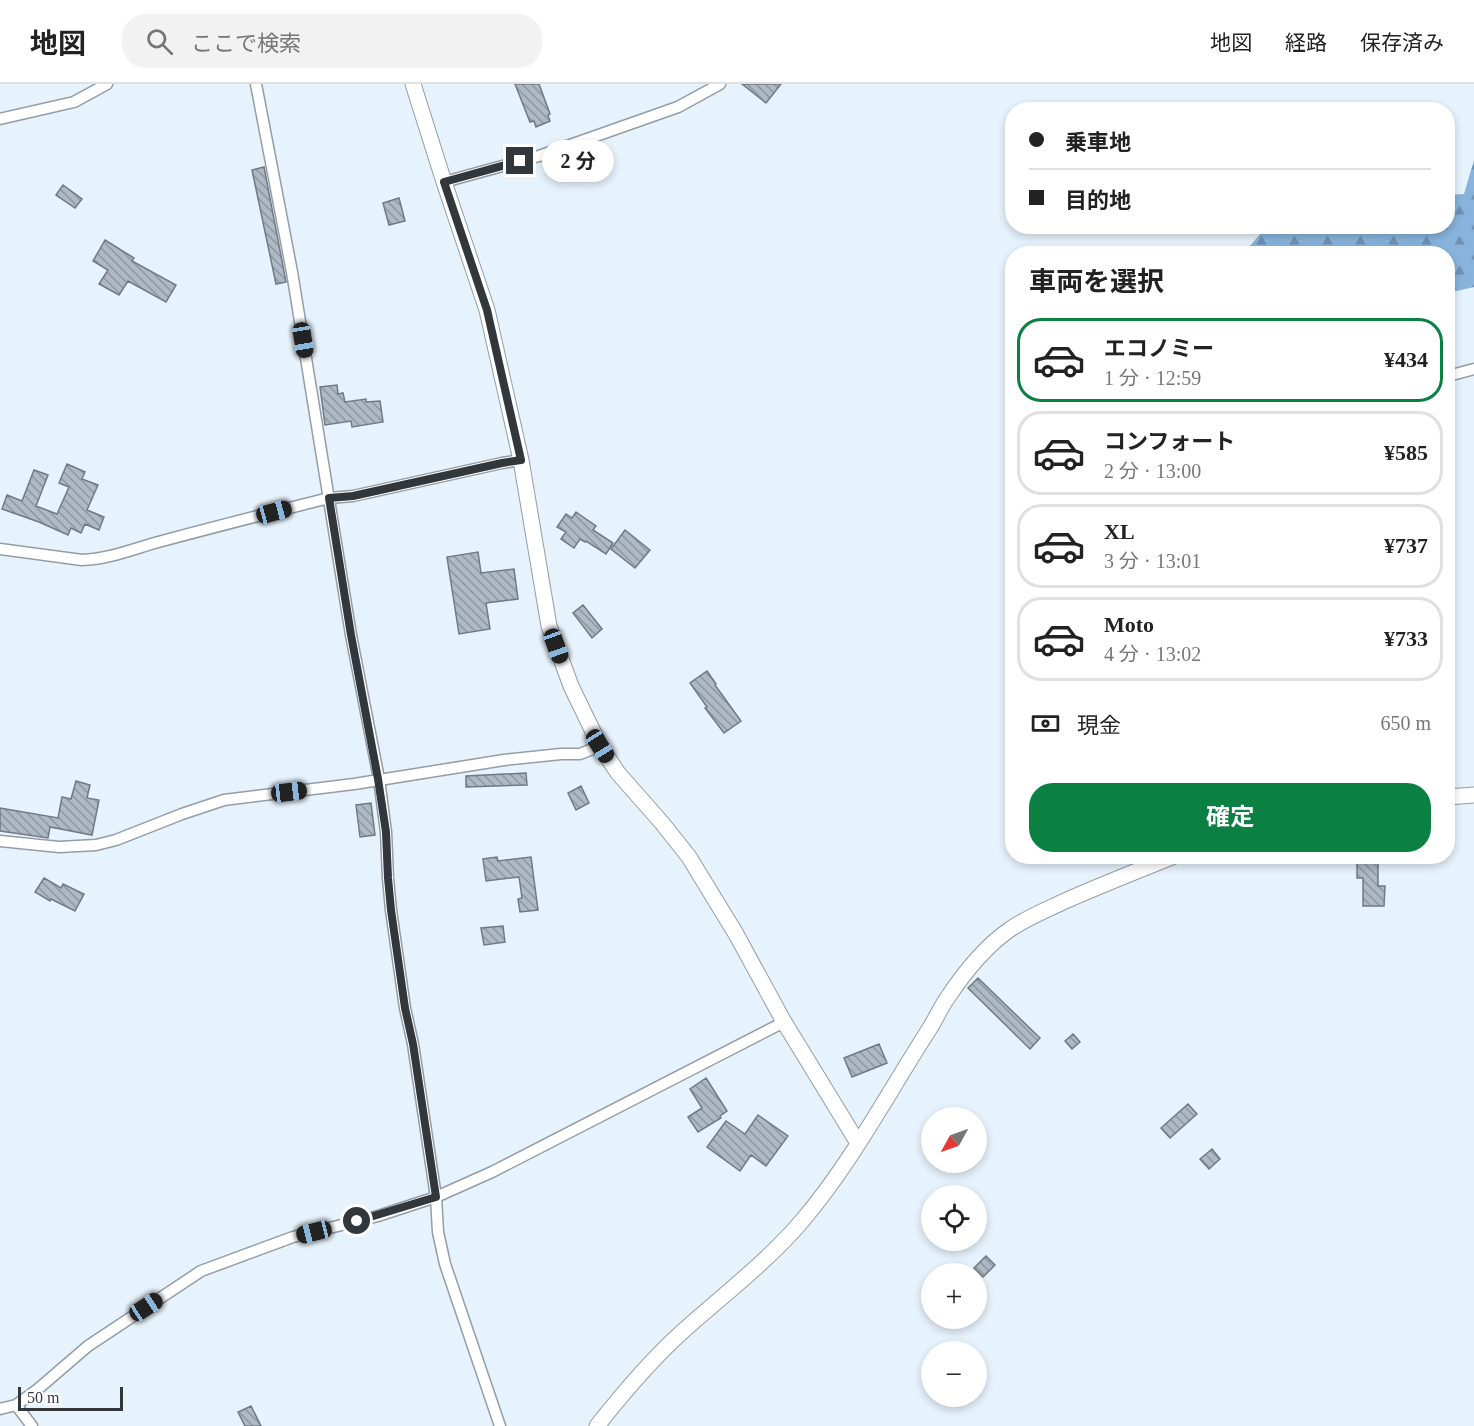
<!DOCTYPE html>
<html lang="ja">
<head>
<meta charset="utf-8">
<style>
	:root { --surface:#fff; --page:#f2f2f2; --text:#222; --muted:#767676; --line:#e0e0e0; --accent:#0b8043 }
	body { margin:0; font-family:"Times New Roman","Noto Sans JP",serif; background:var(--page); color:var(--text); height:100vh; display:flex; flex-direction:column; font-size:22px; white-space:nowrap }
	* { box-sizing:border-box; margin:0 }
	p { font-size:20px; color:var(--muted) }
	.icon { flex:none; width:33px; height:33px; fill:none; stroke:currentColor; stroke-width:2; stroke-linecap:round; stroke-linejoin:round }
	.map { position:relative; flex:1; overflow:hidden }
	.side { position:absolute; left:1005px; top:162px; width:450px; height:618px; display:flex; flex-direction:column; background:var(--surface); border-radius:24px; box-shadow:0 3px 9px #0003 }
	.side>* { flex:none }
	.hud { position:absolute; left:1005px; top:18px; width:450px; height:132px; border-radius:24px; box-shadow:0 3px 9px #0003; display:grid; align-content:center; height:132px; padding:0 24px; background:var(--surface) }
	.needle { width:39px; rotate:230deg }
	.controls { position:absolute; left:921px; top:1023px; display:grid; gap:12px }
	.controls a { display:grid; place-items:center; width:66px; height:66px; border-radius:50%; background:var(--surface); box-shadow:0 3px 9px #0003; font-size:30px }
	.scale { position:absolute; left:18px; bottom:15px; width:105px; box-sizing:border-box; padding-left:6px; border:3px solid #32373b; border-top:0; font-size:16px; line-height:21px; white-space:nowrap; color:#32373b; -webkit-text-stroke:4px #fff; paint-order:stroke }
	.end { position:absolute; width:27px; height:27px; margin:-14px; border:8px solid #32373b; background:#fff; box-shadow:0 0 0 3px #fff }
	.from { border-radius:50% }
	.bubble { position:absolute; height:42px; border-radius:21px; background:var(--surface); box-shadow:0 3px 9px #0003; font-size:20px; font-weight:700; line-height:42px; text-align:center }
	.car { position:absolute; width:18px; height:36px; margin:-18px -9px; border-radius:8px; box-shadow:0 0 4px 2px #0007; background:linear-gradient(#222 24%,#8ab4d8 0 40%,#222 0 76%,#8ab4d8 0 86%,#222 0) }
	.hud b { display:flex; align-items:center; gap:21px; height:57px; font-size:22px }
	.hud b+b { border-top:2px solid var(--line) }
	.hud i { width:15px; height:15px; background:var(--text) }
	ul { padding:0; list-style:none }
	li { display:flex; align-items:center; gap:18px; height:84px; margin:0 12px 9px; padding:0 12px; border:3px solid var(--line); border-radius:24px }
	li div { flex:1 }
	li b { display:block; font-size:22px }
	li em { font-style:normal; font-weight:700 }
	li.current { border-color:var(--accent) }
	li>.icon { width:54px; height:54px; stroke-width:1.5 }
	h2 { padding:0 24px; font-size:27px; line-height:72px }
	.pay { display:flex; align-items:center; gap:15px; height:66px; padding:0 24px; font-size:22px }
	.pay p { margin-inline-start:auto }
	.cta { display:flex; gap:12px; margin-top:auto; padding:12px 24px }
	.cta a { flex:1; height:69px; border-radius:24px; background:var(--accent); color:#fff; font-size:24px; font-weight:700; line-height:69px; text-align:center }
	header { display:flex; align-items:center; gap:36px; box-sizing:border-box; height:84px; padding:0 30px; background:var(--surface); border-bottom:2px solid var(--line) }
	header strong { font-size:28px }
	nav { display:flex; gap:33px; margin-inline-start:auto; font-size:21px }
	.search { width:420px; height:54px; background:var(--page); display:flex; align-items:center; gap:15px; box-sizing:border-box; padding:0 21px; border-radius:24px; color:var(--muted); font-size:22px }
	.map>svg:first-child { display:block }
</style>
</head>
<body>
<header>
<strong>地図</strong>
<div class="search"><svg class="icon" aria-label="search" viewBox="0 0 24 24"><circle cx="10" cy="10" r="6"/><path d="M15 15l6 6"/></svg>ここで検索</div>
<nav><a>地図</a><a>経路</a><a>保存済み</a></nav>
</header>
<div class="map">
<svg width="1474" height="1342" viewBox="0 0 1474 1342">
	<defs>
		<pattern id="forest-firs" width="22" height="20" patternUnits="userSpaceOnUse" patternTransform="scale(1.5)"><rect width="22" height="20" fill="#87b3dc"/><path d="M5 1l3.5 6h-7zM16 11l3.5 6h-7z" fill="#6f92b4"/></pattern>
		<pattern id="building-back-hatch" width="6" height="6" patternUnits="userSpaceOnUse" patternTransform="scale(1.5)"><rect width="6" height="6" fill="#aeb9c3"/><path d="M-1 5l2 2M0 0l6 6M5-1l2 2" fill="none" stroke="#8e97a0"/></pattern>
	</defs>
	<rect width="100%" height="100%" fill="#e6f2fc"/>
	<path fill="url(#forest-firs)" d="M1474,76v127l-26,6v-39l-204,-1 22,-26 182,-1v-31l16,-1z"/>
	<path fill="url(#building-back-hatch)" stroke="#707a84" stroke-width="1.5" d="M515,0h24l11,30 -2,1 2,6 -14,6 -2,-6 -4,1z
		M742,0h39l-15,19z
		M264,83l22,115 -10,2 -24,-114z
		M63,101l19,14 -7,9 -19,-13z
		M399,114l6,23 -16,4 -6,-22z
		M105,156l29,18 -2,3 44,24 -10,17 -38,-21 -9,14 -20,-11 9,-14 -15,-9z
		M337,301l1,9 5,-1 2,9 21,-3v3l14,-1 3,21 -31,5 -1,-6 -26,4 -5,-38z
		M67,380l18,8 -3,7 16,6 -11,25 17,7 -5,13 -14,-6 -4,9 -10,-5 -3,7 -29,-13 -37,-13 5,-14 15,6 12,-31 14,5 -12,31 21,8 12,-27 -10,-4z
		M576,428l20,14 -3,4 20,13 -7,11 -20,-13 -1,1 -5,-3 -6,9 -13,-9 5,-7 -9,-5 9,-13 6,4z
		M625,446l25,20 -15,18 -24,-19z
		M478,468l3,21 33,-4 4,30 -32,4 4,26 -31,5 -12,-77z
		M583,521l19,24 -10,9 -19,-25z
		M707,587l9,13 -1,1 26,36 -17,12 -19,-25 2,-1 -17,-24z
		M526,689l1,12 -61,2v-11z
		M76,697l14,4 -3,13 12,2 -7,35 -42,-8 -2,11 -48,-7v-23l58,10 4,-21 9,2z
		M581,702l8,17 -13,7 -8,-17z
		M371,719l4,32 -15,2 -4,-32z
		M1357,772h21v30h7l-1,20h-21v-28h-6z
		M497,773l1,4 33,-4 7,53 -18,2 -2,-13 4,-1 -3,-21 -33,4 -3,-22z
		M44,794l17,10 2,-4 21,10 -9,17 -24,-12 -1,2 -15,-9z
		M503,842l2,16 -21,3 -3,-17z
		M978,894l62,60 -10,11 -62,-61z
		M1073,950l7,8 -8,7 -7,-8z
		M879,960l8,19 -35,14 -8,-19z
		M706,994l21,33 -7,5 1,2 -23,14 -10,-15 14,-9 -12,-19z
		M1188,1020l9,10 -27,24 -9,-10z
		M758,1031l30,21 -22,30 -15,-11 -11,16 -33,-24 19,-26 19,13z
		M1212,1065l8,10 -11,10 -9,-10z
		M986,1172l9,9 -12,12 -9,-9z
		M251,1322l10,20h-16l-7,-14z"/>
	<g fill="none" stroke-linecap="round" stroke-linejoin="round">
		<g stroke="#939da7" stroke-width="13">
			<path id="street" d="M256,0l36,188 59,363 28,144 7,53 2,46 3,32 14,98 8,36 23,153 2,35 7,32 55,162
				M0,35l74,-17 33,-18
				M444,98l95,-26 139,-49 42,-23
				M1448,292l26,-7
				M0,465l82,11c28,-1 53,-12 80,-19 56,-15 111,-29 167,-43l24,-2 149,-33 19,-3
				M0,757l59,6 37,-2 20,-5 66,-26 42,-14 130,-16 150,-24 57,-6h19l20,-8
				M16,1321l16,21
				M0,1325l16,-4 22,-16 50,-43 113,-75 92,-34 85,-21 58,-19 56,-25 292,-150"/>
		</g>
		<g stroke="#939da7" stroke-width="17">
			<path id="secondary" d="M413,0l31,98 43,128 34,150 28,166 22,60 29,60 18,27 44,50 27,34 47,77 48,88 74,121
				M1448,713l26,-2
				M597,1342c26,-33 54,-66 85,-94 41,-37 84,-69 120,-111 50,-59 86,-128 128,-193 6,-10 11,-21 18,-31 16,-24 37,-50 61,-67 17,-12 37,-20 56,-29 36,-16 72,-30 109,-45"/>
		</g>
		<use href="#street" stroke="#fff" stroke-width="10"/>
		<use href="#secondary" stroke="#fff" stroke-width="15"/>
	</g>
	<g fill="none" stroke-linecap="round" stroke-linejoin="round">
		<path stroke="#32373b" stroke-width="8" d="M357,1137l79,-24 -23,-153 -8,-36 -14,-98 -3,-32 -2,-46 -8,-53 -27,-144 -22,-137 24,-2 149,-33 19,-3 -34,-150 -43,-128 76,-21"/>
	</g>
</svg>
<div class="controls">
<a><svg class="needle" viewBox="-14 -14 28 28"><path d="M0-13l5 13h-10z" fill="#e53935"/><path d="M0 13l5-13h-10z" fill="#767676"/></svg></a>
<a><svg class="icon" aria-label="locate" viewBox="0 0 24 24"><circle cx="12" cy="12" r="6"/><path d="M12 2v4M12 18v4M2 12h4M18 12h4"/></svg></a>
<a>+</a>
<a>−</a>
</div>
<div class="scale">50 m</div>
<i class="end from" style="left:357px;top:1137px"></i>
<i class="end" style="left:520px;top:77px"></i>
<div class="bubble" style="left:542px;top:56px;width:72px">2 分</div>
<i class="car" style="left:303px;top:256px;rotate:171deg"></i>
<i class="car" style="left:274px;top:428px;rotate:75deg"></i>
<i class="car" style="left:556px;top:562px;rotate:160deg"></i>
<i class="car" style="left:600px;top:662px;rotate:148deg"></i>
<i class="car" style="left:289px;top:708px;rotate:83deg"></i>
<i class="car" style="left:314px;top:1148px;rotate:256deg"></i>
<i class="car" style="left:146px;top:1223px;rotate:57deg"></i>
<div class="hud">
<b><i class="from"></i>乗車地</b>
<b><i></i>目的地</b>
</div>
<section class="side">
<h2>車両を選択</h2>
<ul>
<li class="current"><svg class="icon" aria-label="car" viewBox="0 0 24 24"><path d="M5 17H2v-5l4-1 3-4h7l3 4 3 1v5h-3M9 17h6M6 11h13"/><circle cx="7" cy="17" r="2"/><circle cx="17" cy="17" r="2"/></svg><div><b>エコノミー</b><p>1 分 · 12:59</p></div><em>¥434</em></li>
<li><svg class="icon" aria-label="car" viewBox="0 0 24 24"><path d="M5 17H2v-5l4-1 3-4h7l3 4 3 1v5h-3M9 17h6M6 11h13"/><circle cx="7" cy="17" r="2"/><circle cx="17" cy="17" r="2"/></svg><div><b>コンフォート</b><p>2 分 · 13:00</p></div><em>¥585</em></li>
<li><svg class="icon" aria-label="car" viewBox="0 0 24 24"><path d="M5 17H2v-5l4-1 3-4h7l3 4 3 1v5h-3M9 17h6M6 11h13"/><circle cx="7" cy="17" r="2"/><circle cx="17" cy="17" r="2"/></svg><div><b>XL</b><p>3 分 · 13:01</p></div><em>¥737</em></li>
<li><svg class="icon" aria-label="car" viewBox="0 0 24 24"><path d="M5 17H2v-5l4-1 3-4h7l3 4 3 1v5h-3M9 17h6M6 11h13"/><circle cx="7" cy="17" r="2"/><circle cx="17" cy="17" r="2"/></svg><div><b>Moto</b><p>4 分 · 13:02</p></div><em>¥733</em></li>
</ul>
<div class="pay"><svg class="icon" aria-label="cash" viewBox="0 0 24 24"><path d="M3 7h18v10H3z"/><circle cx="12" cy="12" r="2"/></svg>現金<p>650 m</p></div>
<div class="cta"><a>確定</a></div>
</section>
</div>
</body>
</html>
